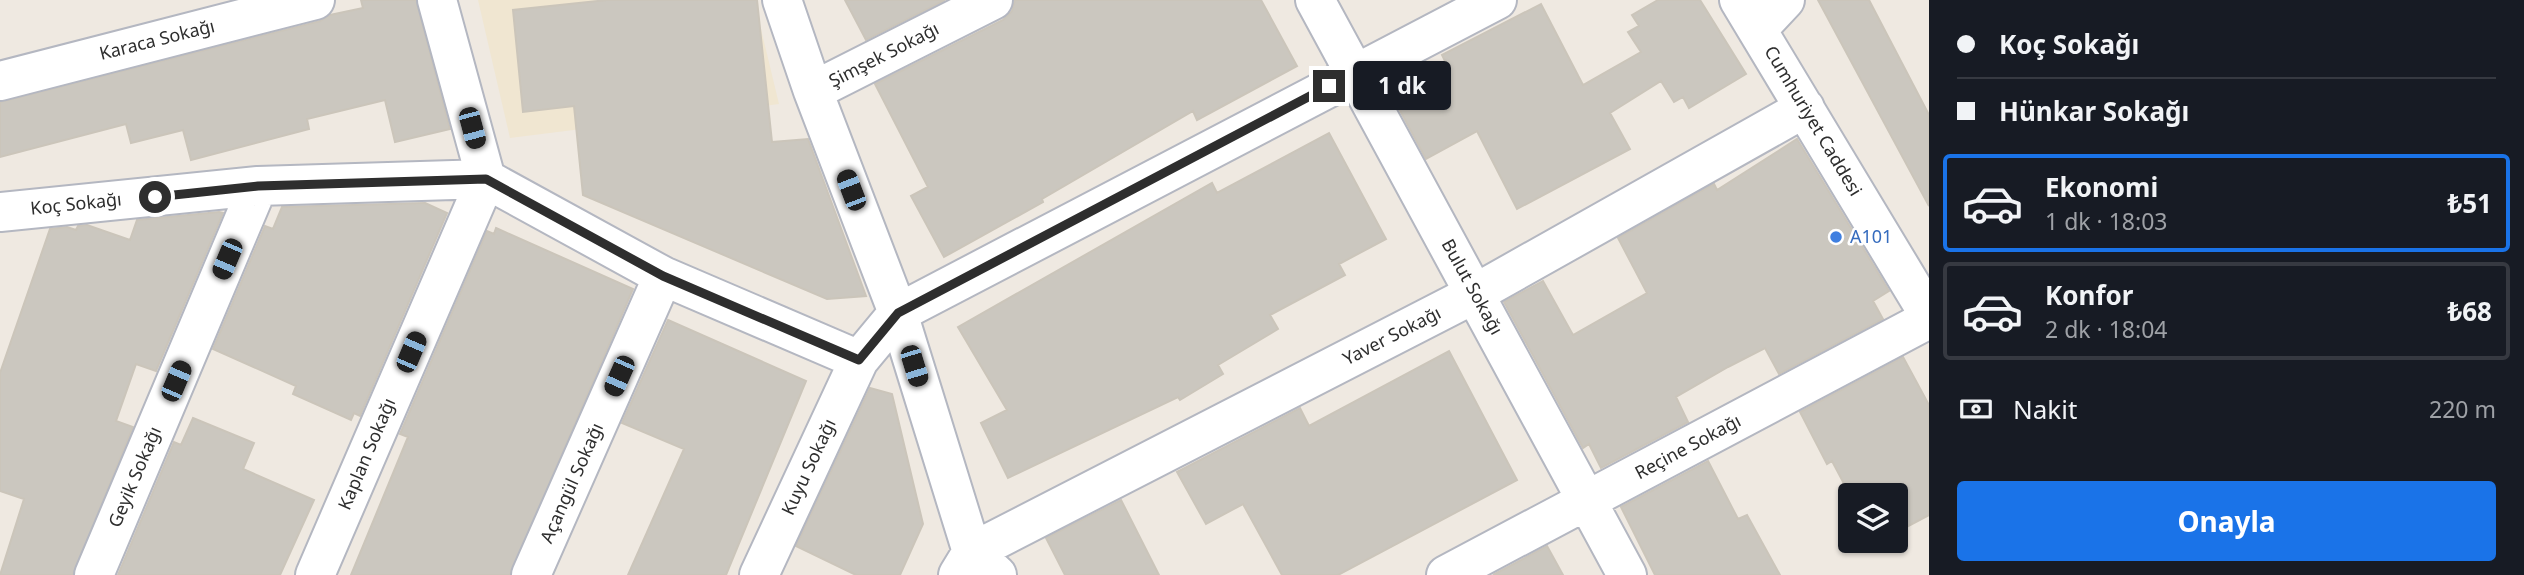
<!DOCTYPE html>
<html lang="tr">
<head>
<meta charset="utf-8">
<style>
	:root { --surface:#171b24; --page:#242831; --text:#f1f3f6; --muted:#9ea1a6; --line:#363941; --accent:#1a73e8 }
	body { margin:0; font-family:"Noto Sans",sans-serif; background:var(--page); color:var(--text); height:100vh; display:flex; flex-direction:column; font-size:26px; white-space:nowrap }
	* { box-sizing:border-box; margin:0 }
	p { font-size:23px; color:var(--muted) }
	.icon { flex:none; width:38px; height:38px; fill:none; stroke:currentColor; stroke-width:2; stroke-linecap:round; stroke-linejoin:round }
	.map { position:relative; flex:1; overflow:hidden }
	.drawer { display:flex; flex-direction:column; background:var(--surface); width:595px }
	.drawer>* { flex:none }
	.banner { display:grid; align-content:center; height:154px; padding:0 28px; background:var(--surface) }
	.controls { position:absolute; left:1838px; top:483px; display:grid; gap:14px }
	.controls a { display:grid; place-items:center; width:70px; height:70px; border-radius:7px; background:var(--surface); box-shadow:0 2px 5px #0004; font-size:35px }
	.end { position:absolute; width:32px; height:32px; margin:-16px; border:9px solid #2e2e2e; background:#fff; box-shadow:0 0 0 4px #fff }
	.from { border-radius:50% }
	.bubble { position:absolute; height:49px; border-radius:7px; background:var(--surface); box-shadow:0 2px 5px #0004; font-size:23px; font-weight:700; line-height:49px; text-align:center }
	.car { position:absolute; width:21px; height:42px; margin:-21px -10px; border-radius:9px; box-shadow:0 0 5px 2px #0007; background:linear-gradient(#222 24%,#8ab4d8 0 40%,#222 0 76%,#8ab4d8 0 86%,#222 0) }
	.banner b { display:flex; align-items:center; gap:24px; height:66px; font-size:26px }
	.banner b+b { border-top:2px solid var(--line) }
	.banner i { width:18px; height:18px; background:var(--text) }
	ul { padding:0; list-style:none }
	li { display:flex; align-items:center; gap:21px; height:98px; margin:0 14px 10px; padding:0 14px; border:4px solid var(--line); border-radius:7px }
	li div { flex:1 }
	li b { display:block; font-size:26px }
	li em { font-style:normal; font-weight:700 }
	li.active { border-color:var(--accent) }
	li>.icon { width:63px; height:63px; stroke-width:1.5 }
	.pay { display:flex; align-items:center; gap:18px; height:77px; padding:0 28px; font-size:26px }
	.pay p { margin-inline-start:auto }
	.button { display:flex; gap:14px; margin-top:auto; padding:14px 28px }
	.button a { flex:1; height:80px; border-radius:7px; background:var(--accent); color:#fff; font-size:28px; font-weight:700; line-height:80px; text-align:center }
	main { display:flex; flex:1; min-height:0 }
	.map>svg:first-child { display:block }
</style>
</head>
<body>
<main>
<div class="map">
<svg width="1929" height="575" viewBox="0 0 1929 575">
	<rect width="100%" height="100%" fill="#efe9e1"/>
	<path fill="#f0e6d1" d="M478,0h276l25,104 -269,34z"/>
	<path fill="#cbc7bf" stroke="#cbc5ba" stroke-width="2" d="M361,0h55l34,129 -55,13 -10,-42 -78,19 2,10 -118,31 -8,-30 -52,13 -5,-19 -126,33v-55l320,-81 10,-6 33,-7z
		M607,0h150l15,142 36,-3 58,157 -39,3 -244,-104 -9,-89 -51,6 -10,-102z
		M845,0h100l-79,40z
		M1015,0h246l36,66 -100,54 -4,-9 -151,88 1,3 -99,55 -33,-61 17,-9 -53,-103 128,-64 9,-9z
		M1658,0h42l46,74 -57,34 -6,-11 -9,5 -13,-21 -51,32 20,36 -113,60 -40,-78 -51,28 -36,-67 56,-29 -4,-8 99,-51 42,81 58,-33 -13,-20 11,-6 -7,-11z
		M1818,0h51l60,115v91z
		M1329,133l57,106 -47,25 6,11 -75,40 8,14 -60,36 5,9 -43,26 -2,-3 -170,81 -27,-55 26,-13 -49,-83 254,-144 5,10z
		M1797,139l92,152 -16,10 10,18 -104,55 -14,-26 -37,19 -52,30 12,25 -87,46 -12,-24 -6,4 -79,-146 39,-21 30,54 74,-42 -29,-55 96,-54 3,6z
		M425,203l22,10 -87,203 -6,-3 -3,7 -58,-26 3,-8 -83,-37 52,-123 8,3 9,-22z
		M219,212l4,1 -67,158 -20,-7 -20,57 17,6 -60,148h-73l24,-76 -24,-8v-118l50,-144 17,-2 9,3 2,-4 9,-1 43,15 7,-20z
		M496,228l137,61 -123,286h-159l57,-138 -8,-3 87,-203 7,3z
		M668,320l138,61 -80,194h-98l56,-126 -62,-26z
		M1449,351l68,129 -179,95h-56l-39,-71 -37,20 -29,-52 123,-64 9,18z
		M1903,357l26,48v110l-34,18v-38h-45l-18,-34 -5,3 -27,-52z
		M870,388l22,6 31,130 -23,51h-44l-60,-29z
		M193,418l61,25 -11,26 71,31 -34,75h-162l56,-133 7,3z
		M1708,461l30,58 9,-4 33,60h-125l-34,-68z
		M1121,500l38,75h-94l-19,-37z
		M1547,546l16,29h-70z"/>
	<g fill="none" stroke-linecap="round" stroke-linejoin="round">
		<g stroke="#b4b7c1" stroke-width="42">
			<path id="minor" d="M437,0l49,179
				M782,0l31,91 85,222 74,239 25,23
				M1315,0l312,575
				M1739,0l190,315
				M1757,30l28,-30
				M0,81l315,-81
				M813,91l180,-91
				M486,179l177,97 196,84 39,-47 599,-313
				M0,212l258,-26 228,-7
				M94,575l164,-389
				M315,575l171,-396
				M531,575l132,-299
				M759,575l100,-215
				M958,575l14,-23 504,-259 329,-185
				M1446,575l483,-256"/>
		</g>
		<use href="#minor" stroke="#fff" stroke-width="38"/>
	</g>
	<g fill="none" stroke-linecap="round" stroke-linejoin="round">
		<path stroke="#2e2e2e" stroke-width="9" d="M155,197l103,-11 228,-7 177,97 196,84 39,-47 431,-227"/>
	</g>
	<circle fill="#3f7fe0" stroke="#fff" stroke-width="2.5" cx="1836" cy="237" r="7"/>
	<g text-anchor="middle" stroke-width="5" stroke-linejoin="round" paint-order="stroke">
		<g font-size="18" fill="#2e2e2e" stroke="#fff">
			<text transform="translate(157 40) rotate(-14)" y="6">Karaca Sokağı</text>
			<text transform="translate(884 55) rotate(-27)" y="6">Şimşek Sokağı</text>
			<text transform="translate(1813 121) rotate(59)" y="6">Cumhuriyet Caddesi</text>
			<text transform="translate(76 204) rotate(-6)" y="6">Koç Sokağı</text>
			<text transform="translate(1472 287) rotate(61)" y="6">Bulut Sokağı</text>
			<text transform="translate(1392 336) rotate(-27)" y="6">Yaver Sokağı</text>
			<text transform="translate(1688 447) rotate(-28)" y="6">Reçine Sokağı</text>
			<text transform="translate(367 454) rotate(-67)" y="6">Kaplan Sokağı</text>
			<text transform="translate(809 467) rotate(-65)" y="6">Kuyu Sokağı</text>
			<text transform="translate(135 477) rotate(-67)" y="6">Geyik Sokağı</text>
			<text transform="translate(572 483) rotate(-66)" y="6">Açangül Sokağı</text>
		</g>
		<g font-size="18" fill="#366cbe" stroke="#fff" text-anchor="start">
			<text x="1850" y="243">A101</text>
		</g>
	</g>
</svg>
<div class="controls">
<a><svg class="icon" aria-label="layers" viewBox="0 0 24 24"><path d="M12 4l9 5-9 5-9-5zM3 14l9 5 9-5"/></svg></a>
</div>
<i class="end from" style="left:155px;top:197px"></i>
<i class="end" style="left:1329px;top:86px"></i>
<div class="bubble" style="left:1353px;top:61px;width:98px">1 dk</div>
<i class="car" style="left:472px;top:128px;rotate:165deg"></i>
<i class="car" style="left:851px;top:190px;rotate:339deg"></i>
<i class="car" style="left:227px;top:259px;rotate:203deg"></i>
<i class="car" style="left:411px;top:352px;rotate:23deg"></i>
<i class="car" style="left:914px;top:366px;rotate:163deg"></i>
<i class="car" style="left:619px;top:376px;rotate:204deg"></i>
<i class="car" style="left:176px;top:381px;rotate:23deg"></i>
</div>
<section class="drawer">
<div class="banner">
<b><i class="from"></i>Koç Sokağı</b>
<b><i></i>Hünkar Sokağı</b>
</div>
<ul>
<li class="active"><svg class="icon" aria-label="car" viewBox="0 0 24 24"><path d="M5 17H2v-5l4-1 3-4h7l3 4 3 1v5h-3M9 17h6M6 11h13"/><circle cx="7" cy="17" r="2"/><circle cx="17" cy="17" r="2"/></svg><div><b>Ekonomi</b><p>1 dk · 18:03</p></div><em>₺51</em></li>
<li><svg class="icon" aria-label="car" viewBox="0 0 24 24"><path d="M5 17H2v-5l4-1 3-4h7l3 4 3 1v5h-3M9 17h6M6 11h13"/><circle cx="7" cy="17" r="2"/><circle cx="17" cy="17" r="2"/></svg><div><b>Konfor</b><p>2 dk · 18:04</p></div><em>₺68</em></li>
</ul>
<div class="pay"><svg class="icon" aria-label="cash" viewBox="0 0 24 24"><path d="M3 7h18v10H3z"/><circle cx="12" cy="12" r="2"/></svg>Nakit<p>220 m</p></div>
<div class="button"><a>Onayla</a></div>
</section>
</main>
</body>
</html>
